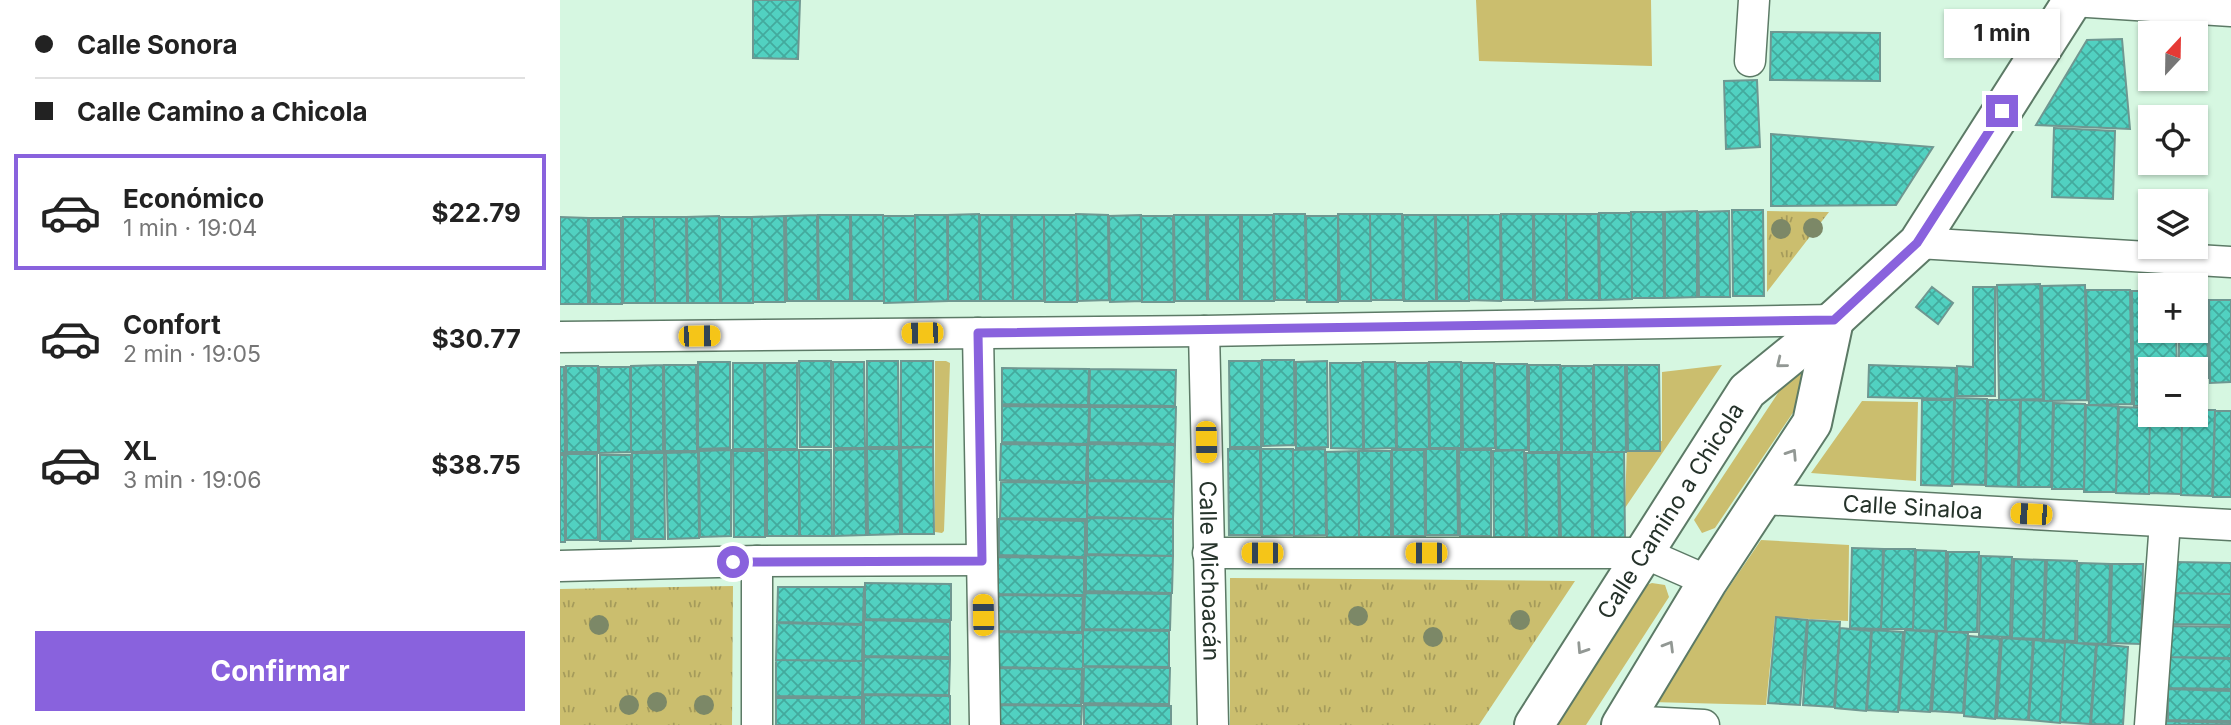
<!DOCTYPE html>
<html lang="es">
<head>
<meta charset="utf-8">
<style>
	:root { --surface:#fff; --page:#f6f6f6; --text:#222; --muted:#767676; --line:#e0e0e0; --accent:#8962dd }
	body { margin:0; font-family:Inter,sans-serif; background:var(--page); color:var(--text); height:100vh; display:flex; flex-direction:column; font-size:26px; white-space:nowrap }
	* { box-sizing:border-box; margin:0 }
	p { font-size:23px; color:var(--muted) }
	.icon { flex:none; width:38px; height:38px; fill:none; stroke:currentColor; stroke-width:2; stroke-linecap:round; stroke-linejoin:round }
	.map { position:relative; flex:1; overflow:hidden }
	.sheet { display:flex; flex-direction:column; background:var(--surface); width:560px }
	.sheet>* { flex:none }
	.top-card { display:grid; align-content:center; height:154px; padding:0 35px; background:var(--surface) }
	.needle { width:46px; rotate:22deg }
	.controls { position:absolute; left:1578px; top:21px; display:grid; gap:14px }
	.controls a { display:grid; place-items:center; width:70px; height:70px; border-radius:0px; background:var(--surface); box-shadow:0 2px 5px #0004; font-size:35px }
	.end { position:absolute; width:32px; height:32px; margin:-16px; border:9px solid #8962dd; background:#fff; box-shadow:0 0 0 4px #fff }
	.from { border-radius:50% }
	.bubble { position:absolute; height:49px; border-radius:0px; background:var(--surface); box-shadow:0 2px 5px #0004; font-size:23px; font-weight:700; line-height:49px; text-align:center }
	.car { position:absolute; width:21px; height:42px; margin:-21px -10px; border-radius:9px; box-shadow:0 0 5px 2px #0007; background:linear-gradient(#f5c518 24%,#345 0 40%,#f5c518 0 76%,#345 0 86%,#f5c518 0) }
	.top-card b { display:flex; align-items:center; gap:24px; height:66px; font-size:26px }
	.top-card b+b { border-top:2px solid var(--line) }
	.top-card i { width:18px; height:18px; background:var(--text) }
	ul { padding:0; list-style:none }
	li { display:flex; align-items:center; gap:21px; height:116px; margin:0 14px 10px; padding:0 21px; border:4px solid transparent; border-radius:0px }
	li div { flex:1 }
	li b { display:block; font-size:26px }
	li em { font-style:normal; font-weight:700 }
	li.active { border-color:var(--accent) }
	li>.icon { width:63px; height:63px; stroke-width:1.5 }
	.primary-button { display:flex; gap:14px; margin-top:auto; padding:14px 35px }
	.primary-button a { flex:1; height:80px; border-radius:0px; background:var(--accent); color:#fff; font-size:28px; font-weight:700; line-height:80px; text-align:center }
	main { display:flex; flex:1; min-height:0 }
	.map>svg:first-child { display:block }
</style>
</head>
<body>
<main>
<section class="sheet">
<div class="top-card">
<b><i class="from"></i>Calle Sonora</b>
<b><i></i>Calle Camino a Chicola</b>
</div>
<ul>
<li class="active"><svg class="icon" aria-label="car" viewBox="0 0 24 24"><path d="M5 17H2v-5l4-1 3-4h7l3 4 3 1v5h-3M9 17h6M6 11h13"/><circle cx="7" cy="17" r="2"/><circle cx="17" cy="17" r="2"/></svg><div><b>Económico</b><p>1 min · 19:04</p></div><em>$22.79</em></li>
<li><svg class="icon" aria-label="car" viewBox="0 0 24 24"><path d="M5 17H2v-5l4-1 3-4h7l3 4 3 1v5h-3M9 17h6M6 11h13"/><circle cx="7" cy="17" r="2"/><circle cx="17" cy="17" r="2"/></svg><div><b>Confort</b><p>2 min · 19:05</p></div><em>$30.77</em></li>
<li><svg class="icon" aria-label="car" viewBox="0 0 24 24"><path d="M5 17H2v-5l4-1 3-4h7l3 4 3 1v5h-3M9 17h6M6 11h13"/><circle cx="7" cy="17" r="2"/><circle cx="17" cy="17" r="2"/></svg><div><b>XL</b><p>3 min · 19:06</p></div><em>$38.75</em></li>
</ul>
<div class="primary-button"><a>Confirmar</a></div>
</section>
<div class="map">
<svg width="1671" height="725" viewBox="0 0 1671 725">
	<defs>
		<pattern id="park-tufts" width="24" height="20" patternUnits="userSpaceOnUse" patternTransform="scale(1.75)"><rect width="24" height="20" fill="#cbbe6e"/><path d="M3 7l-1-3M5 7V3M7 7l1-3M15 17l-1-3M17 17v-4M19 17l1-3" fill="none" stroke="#a59b5b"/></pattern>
		<pattern id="building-cross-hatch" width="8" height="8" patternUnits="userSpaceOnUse" patternTransform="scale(1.75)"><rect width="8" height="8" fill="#51d1c1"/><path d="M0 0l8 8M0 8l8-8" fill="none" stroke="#43aa9d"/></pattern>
	</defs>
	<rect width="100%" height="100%" fill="#d6f7e1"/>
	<path fill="#cbbe6e" d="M916,0h175l1,66 -173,-5z
		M375,361h11l4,2 -6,168 -2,2 -7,-1z
		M1162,365l-97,143 2,-65 35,-2v-69z
		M1240,371l7,5 4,10 -96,142 -13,5 -8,-13 94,-142z
		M1302,401l56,1 -2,79 -105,-8z
		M1201,540l88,5 -1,76 -73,-4 -9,88 -115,-3z
		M1092,583l13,2 4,12 -83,128h-35l87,-137z"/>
	<path fill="url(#park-tufts)" d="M1207,211l62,1 -62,80z
		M670,578l345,3 -96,144h-249z
		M173,586l-1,139h-172v-136z"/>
	<path fill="url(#building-cross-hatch)" stroke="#6f9791" stroke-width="2" d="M193,0h47l-2,59 -45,-1z
		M1211,32l109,1v48l-110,-1z
		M1562,39l8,90 -94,-4 51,-85z
		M1197,80l3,67 -34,2 -2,-68z
		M1494,128l61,3 -2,68 -61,-2z
		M1211,134l162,13 -37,58 -125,1z
		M1172,210h31l1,86h-31z
		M1137,211v86l-32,1v-86z
		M1169,211l1,86h-31l-1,-85z
		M1071,212h32l1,86h-32z
		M1039,213h32l1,86 -32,1z
		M419,214l1,87h-32v-86z
		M516,214l32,1 1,85 -31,1z
		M714,214h31l1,86h-31z
		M778,214h32l1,87h-31z
		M810,214h32l1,86h-32z
		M940,214l1,87 -32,-1 -1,-85z
		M941,214h32v86h-31z
		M974,214h32v86l-31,1z
		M1006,214h32l1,86h-32z
		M257,215l1,86h-31l-1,-85z
		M258,215h32v86h-31z
		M291,215h32l1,86h-32z
		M355,215h32l1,86 -32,1z
		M420,215h31l2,86h-32z
		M452,215h32v86h-31z
		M484,215h32l1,87h-32z
		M581,215l1,86 -32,1 -1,-86z
		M614,215h32l1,86h-32z
		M648,215h32v86h-32z
		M682,215h31l1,86h-32z
		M843,215h32l1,86h-32z
		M876,215h32l1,86h-32z
		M159,216l1,87h-32l-1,-86z
		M224,216l1,86h-32l-1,-85z
		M323,216h32v86l-31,1z
		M581,216h32l1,86h-32z
		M746,216h32v86h-31z
		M0,217l28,1v86h-28z
		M63,217h31l1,86h-32z
		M94,217h32l1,86h-32z
		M160,217h32l1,86h-32z
		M29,218h32l1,86h-32z
		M1480,284l3,115 -44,1 -2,-115z
		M1525,285l2,115 -43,1 -2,-115z
		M1372,287l21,16 -15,21 -22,-17z
		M1413,287h22v109h-38v-30l16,1z
		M1526,290h44l2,114 -43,1z
		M1572,291h19v40h25l1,38h-26v36l-17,1z
		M1636,296h11l1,82h-12v-9h-17v-38h17z
		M1649,300h22v82l-21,1z
		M702,360h32l1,85 -32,1z
		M239,361h32v86h-31z
		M307,361h31l1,86h-32z
		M341,361h32v86h-32z
		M669,361h32v86h-31z
		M767,361l1,86 -32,1v-86z
		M138,362h32v86l-32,1z
		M273,362h31l1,86h-31z
		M803,362h32l1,86 -32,1z
		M869,362h32v86h-31z
		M173,363h31l1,86h-32z
		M205,363h32v86h-31z
		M770,363h32l1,86 -32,-1z
		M836,363h32l1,86h-32z
		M902,363h32l1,85 -32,1z
		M935,364h32l1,86h-32z
		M103,365v86l-32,1v-86z
		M104,365h32l1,86h-32z
		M969,365h31l1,87h-32z
		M1034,365h31l1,87h-31z
		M1067,365h32l1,86h-32z
		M1309,365l87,3 -1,31 -87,-2z
		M6,366h32v86h-31z
		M1001,366h32v86h-31z
		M0,367h4l1,86h-5z
		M39,367h31l1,85 -32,1z
		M442,368l87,1 -1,36 -86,-1z
		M530,369l86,1 -1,36 -86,-1z
		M1395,398l32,1 -2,86 -32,-1z
		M1362,400h32l-2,86 -31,-1z
		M1428,400h32l-2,87 -32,-1z
		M1461,400l32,1 -2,86h-32z
		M1494,403l31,1 -1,85h-32z
		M1526,405l32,1 -2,86h-32z
		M442,406l87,1 -1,37 -86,-2z
		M530,407h86l-1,37 -86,-2z
		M1559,407l31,1 -1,86 -33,-1z
		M1590,407l1,8h31l-1,79 -32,-1z
		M1636,410h19l-3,86 -31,-1 1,-80h14z
		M1655,411h16v86h-18z
		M441,444l86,1 -1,37 -86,-2z
		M528,444l87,1 -1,36 -86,-1z
		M373,447l1,87h-32l-1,-86z
		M305,449l1,86 -32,1v-86z
		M307,449h32l1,85 -32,1z
		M668,449h32l1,86h-32z
		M701,449h32l1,86 -32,1z
		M765,449l1,86 -32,1 -1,-86z
		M866,449h31l1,86h-32z
		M171,450v86l-31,1 -1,-86z
		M207,450h32v86h-32z
		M239,450h32l1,86h-32z
		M832,450h32l1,86h-32z
		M899,450h32v86h-31z
		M964,450l2,87h-32l-1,-86z
		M173,451h32v86h-31z
		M798,451l1,86 -32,1 -1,-86z
		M799,451h32v86h-32z
		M138,452l1,86 -31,1 -2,-86z
		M1032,452h32l1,86h-32z
		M72,453h32l1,86h-32z
		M966,453h32l1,86h-32z
		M999,453h32l1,86h-31z
		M6,454h31l1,86h-32z
		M0,455h4l1,87h-5z
		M40,455h31v86h-31z
		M528,481l86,1 -1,37 -86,-2z
		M441,482l86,1v36l-87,-1z
		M527,518l86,1v37l-86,-2z
		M439,519l86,2v36l-86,-2z
		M1292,548l31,1 -2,80 -31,-1z
		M1324,549h31l-2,80h-32z
		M1356,550l30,1 -1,80 -32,-1z
		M1388,552h31l-2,80h-31z
		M526,555l87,1 -1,37 -86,-2z
		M1421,556l31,1 -2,80 -31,-1z
		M438,557l86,1v37l-86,-1z
		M1454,559l31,1 -2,79 -31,-1z
		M1487,560l30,1 -2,80 -31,-1z
		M1614,562l57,1v31l-58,-1z
		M1519,563l31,1 -2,80 -31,-1z
		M1552,564h31l-2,80 -31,-1z
		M305,583l86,1v36l-86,-1z
		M218,587h86l-1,37 -86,-2z
		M525,593l86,1 -1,36 -86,-1z
		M1612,593l59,1v31l-59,-1z
		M437,595l86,1 -1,36 -86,-1z
		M1216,617l31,3 -7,85 -32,-2z
		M304,620l86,2v35l-86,-1z
		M1248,620l32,2 -6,85 -31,-2z
		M217,623l86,2 -1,36 -86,-1z
		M1610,626l61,1v31l-62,-1z
		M1280,628l31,3 -5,80 -31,-3z
		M523,630l86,1v36l-86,-1z
		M1312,630l31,2 -5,80 -31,-2z
		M1345,630l31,2 -6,80 -31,-2z
		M1377,631l31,2 -5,80 -31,-2z
		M437,632l86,1v36l-87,-2z
		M1409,636l31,3 -5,80 -31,-3z
		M1442,638l31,2 -5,80 -31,-2z
		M1474,640l31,3 -5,80 -31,-3z
		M1505,642l31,3 -6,79 -30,-2z
		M1537,644l31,3 -5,78 -32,-1z
		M304,657l86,2 -1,36 -86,-1z
		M1608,657l63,2v30l-63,-1z
		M216,660l87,1 -1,36 -86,-1z
		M524,667l86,1 -1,36 -86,-1z
		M435,668l87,1 -1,36 -86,-1z
		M1608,689l63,2v30l-63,-1z
		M304,695l86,1v29h-86z
		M216,698h86v27h-86z
		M435,705l87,1 -1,19h-86z
		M524,705l87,1v19h-87z
		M1606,721l65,2v2h-65z"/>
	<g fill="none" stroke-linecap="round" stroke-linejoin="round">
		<g stroke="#5c7a66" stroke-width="33">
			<g id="street">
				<path d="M1512,1l159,10"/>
				<path d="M1190,61l4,-61"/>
				<path d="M1358,243l313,19"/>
				<path id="s1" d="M644,331l9,394"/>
				<path d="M418,333l7,392"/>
				<path d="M0,337l644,-6 630,-11"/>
				<path id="s2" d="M1203,499l468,26"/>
				<path d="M648,553h436l64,28"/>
				<path d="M0,566l197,-5 225,-1"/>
				<path d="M1064,721l80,4"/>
				<path d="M197,725v-164"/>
				<path d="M1590,725l15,-203"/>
			</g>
		</g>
		<g stroke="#5c7a66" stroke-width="42">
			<g id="secondary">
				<path id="s3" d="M974,725l213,-334 87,-71 84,-77 155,-243"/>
				<path d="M1061,725l87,-144 104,-158 22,-103"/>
			</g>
		</g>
		<use href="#street" stroke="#fff" stroke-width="30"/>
		<use href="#secondary" stroke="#fff" stroke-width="38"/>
	</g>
	<g fill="#7c8867">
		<circle cx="1253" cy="228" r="10"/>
		<circle cx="1221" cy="229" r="10"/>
		<circle cx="798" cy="616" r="10"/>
		<circle cx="960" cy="620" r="10"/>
		<circle cx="39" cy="625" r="10"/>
		<circle cx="873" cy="637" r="10"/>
		<circle cx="97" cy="702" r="10"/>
		<circle cx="69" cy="705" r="10"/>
		<circle cx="144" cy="705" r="10"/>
	</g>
	<defs><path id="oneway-chevron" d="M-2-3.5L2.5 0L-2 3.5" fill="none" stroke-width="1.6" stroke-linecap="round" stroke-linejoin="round" transform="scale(1.75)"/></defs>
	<g stroke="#929894">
		<use href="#oneway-chevron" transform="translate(1221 363) rotate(141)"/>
		<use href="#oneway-chevron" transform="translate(1232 454) rotate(-57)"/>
		<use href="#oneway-chevron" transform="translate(1109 646) rotate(-59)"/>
		<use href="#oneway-chevron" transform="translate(1022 649) rotate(123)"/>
	</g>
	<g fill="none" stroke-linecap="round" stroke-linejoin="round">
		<path stroke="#8962dd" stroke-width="9" d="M173,562l249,-1 -4,-228 856,-13 83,-77 85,-132"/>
	</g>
	<g text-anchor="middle" stroke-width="6" stroke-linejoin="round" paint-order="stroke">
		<g font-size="23" fill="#25322a" stroke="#f1fff6">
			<text dy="8" stroke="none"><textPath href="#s2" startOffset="150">Calle Sinaloa</textPath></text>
			<text dy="8" stroke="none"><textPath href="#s3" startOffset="254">Calle Camino a Chicola</textPath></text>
			<text dy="8" stroke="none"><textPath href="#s1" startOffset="240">Calle Michoacán</textPath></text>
		</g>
	</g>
</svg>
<div class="controls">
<a><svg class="needle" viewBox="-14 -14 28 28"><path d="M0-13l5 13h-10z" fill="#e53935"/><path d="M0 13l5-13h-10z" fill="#767676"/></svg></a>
<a><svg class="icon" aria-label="locate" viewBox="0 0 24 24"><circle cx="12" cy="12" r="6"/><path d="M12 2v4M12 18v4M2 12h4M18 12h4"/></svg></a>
<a><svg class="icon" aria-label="layers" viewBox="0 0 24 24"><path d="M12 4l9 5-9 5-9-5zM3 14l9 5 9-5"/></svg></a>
<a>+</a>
<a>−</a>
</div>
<i class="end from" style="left:173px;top:562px"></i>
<i class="end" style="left:1442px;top:111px"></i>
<div class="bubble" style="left:1384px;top:9px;width:116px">1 min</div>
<i class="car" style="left:362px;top:333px;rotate:269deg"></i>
<i class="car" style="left:139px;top:336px;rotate:89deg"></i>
<i class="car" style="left:646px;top:442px;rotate:179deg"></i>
<i class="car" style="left:1471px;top:514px;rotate:273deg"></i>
<i class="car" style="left:702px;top:553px;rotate:270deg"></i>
<i class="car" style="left:866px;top:553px;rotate:270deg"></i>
<i class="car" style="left:423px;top:615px;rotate:359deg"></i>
</div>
</main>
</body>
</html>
